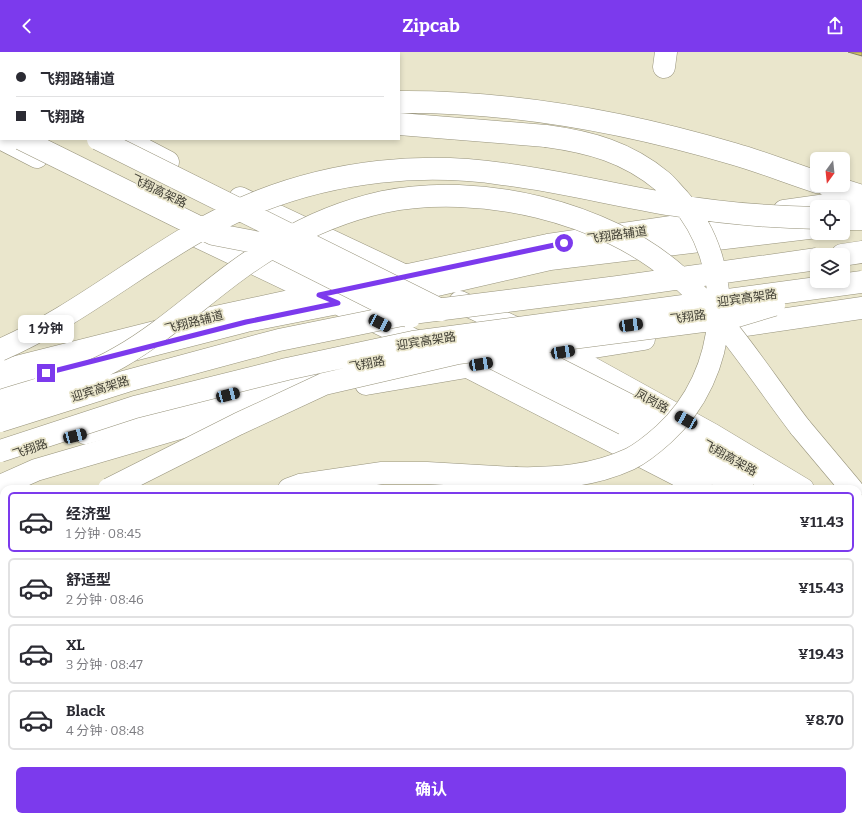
<!DOCTYPE html>
<html lang="zh">
<head>
<meta charset="utf-8">
<style>
	:root { --surface:#fff; --page:#f7f7f7; --text:#2b2b33; --muted:#7c7c81; --line:#e1e1e2; --accent:#7c3aed }
	body { margin:0; font-family:Bitter,"Noto Sans SC",serif; background:var(--page); color:var(--text); height:100vh; display:flex; flex-direction:column; font-size:15px; white-space:nowrap }
	* { box-sizing:border-box; margin:0 }
	p { font-size:13px; color:var(--muted) }
	.icon { flex:none; width:22px; height:22px; fill:none; stroke:currentColor; stroke-width:2; stroke-linecap:round; stroke-linejoin:round }
	.map { position:relative; flex:1; overflow:hidden }
	.panel { position:absolute; left:0px; top:433px; width:862px; height:336px; display:flex; flex-direction:column; background:var(--surface); border-radius:12px 12px 0 0; box-shadow:0 2px 6px #0003 }
	.panel>* { flex:none }
	.banner { position:absolute; left:0px; top:0px; width:400px; height:88px; box-shadow:0 2px 6px #0003; display:grid; align-content:center; height:88px; padding:0 16px; background:var(--surface) }
	.needle { width:26px; rotate:195deg }
	.buttons { position:absolute; left:810px; top:100px; display:grid; gap:8px }
	.buttons a { display:grid; place-items:center; width:40px; height:40px; border-radius:6px; background:var(--surface); box-shadow:0 2px 6px #0003; font-size:20px }
	.end { position:absolute; width:18px; height:18px; margin:-9px; border:5px solid #7c3aed; background:#fff; box-shadow:0 0 0 2px #fff }
	.from { border-radius:50% }
	.bubble { position:absolute; height:28px; border-radius:6px; background:var(--surface); box-shadow:0 2px 6px #0003; font-size:13px; font-weight:700; line-height:28px; text-align:center }
	.car { position:absolute; width:12px; height:24px; margin:-12px -6px; border-radius:5px; box-shadow:0 0 3px 1px #0007; background:linear-gradient(#222 24%,#8ab4d8 0 40%,#222 0 76%,#8ab4d8 0 86%,#222 0) }
	.banner b { display:flex; align-items:center; gap:14px; height:38px; font-size:15px }
	.banner b+b { border-top:1px solid var(--line) }
	.banner i { width:10px; height:10px; background:var(--text) }
	ul { padding:7px 0 0; list-style:none }
	li { display:flex; align-items:center; gap:12px; height:60px; margin:0 8px 6px; padding:0 8px; border:2px solid var(--line); border-radius:6px }
	li div { flex:1 }
	li b { display:block; font-size:15px }
	li em { font-style:normal; font-weight:700 }
	li.on { border-color:var(--accent) }
	li>.icon { width:36px; height:36px; stroke-width:1.5 }
	.primary-button { display:flex; gap:8px; margin-top:auto; padding:8px 16px }
	.primary-button a { flex:1; height:46px; border-radius:6px; background:var(--accent); color:#fff; font-size:16px; font-weight:700; line-height:46px; text-align:center }
	header { display:flex; justify-content:space-between; align-items:center; height:52px; padding:0 16px; background:var(--accent); color:#fff; font-size:18px; font-weight:700 }
	.map>svg:first-child { display:block }
</style>
</head>
<body>
<header><svg class="icon" aria-label="back" viewBox="0 0 24 24"><path d="M15 5l-7 7 7 7"/></svg>Zipcab<svg class="icon" aria-label="share" viewBox="0 0 24 24"><path d="M12 15V3M7 8l5-5 5 5M5 13v7h14v-7"/></svg></header>
<div class="map">
<svg width="862" height="769" viewBox="0 0 862 769">
	<rect width="100%" height="100%" fill="#eae6cc"/>
	<path fill="#d2c160" stroke="#837f67" d="M848,0h14v4z"/>
	<g fill="none" stroke-linecap="round" stroke-linejoin="round">
		<g stroke="#97937b" stroke-width="23">
			<path id="secondary" d="M664,15l2,-15
				M784,159l78,-11
				M394,226l154,-33 192,-28
				M718,277l144,-21
				M550,302l94,-15
				M0,319l211,-53 120,-26
				M366,332l112,-19
				M0,434l36,-16 236,-69"/>
		</g>
		<g stroke="#97937b" stroke-width="23">
			<path id="primary" d="M0,22h1
				M2,87l35,18
				M124,87l44,23
				M240,146l191,90
				M190,181l247,118 241,124 24,14
				M460,250l79,37 174,96 90,54
				M0,332l246,-63 92,-18 90,-16 122,-28 267,-32
				M85,381l189,-50 76,-15
				M858,471l4,3"/>
		</g>
		<g stroke="#97937b" stroke-width="23">
			<path id="highway" d="M0,10h1
				M0,39h1
				M399,50c113,-1 227,20 335,52 28,8 55,19 83,28
				M0,61l1,1
				M399,72l147,12
				M827,133l35,11
				M843,167h19
				M842,203l20,-3
				M633,355l76,39 74,43
				M624,372l119,65
				M800,375l52,62
				M289,437l11,-4 82,-12h45l88,5
				M0,471l4,-1
				M858,484l4,3
				M0,509l4,-1
				M858,509l4,3
				M858,545l4,2"/>
		</g>
		<use href="#secondary" stroke="#fff" stroke-width="22"/>
		<use href="#primary" stroke="#fff" stroke-width="22"/>
		<use href="#highway" stroke="#fff" stroke-width="22"/>
		<g stroke="#97937b" stroke-width="23" stroke-linecap="butt">
			<path id="highway-bridge" d="M21,87l192,95 52,10 145,73
				M98,87l343,171
				M511,293l122,62
				M475,297l149,75
				M0,298c92,-40 166,-112 260,-149 77,-30 161,-39 243,-27 58,7 114,22 171,31 47,8 95,12 143,13
				M0,349c40,-13 83,-22 120,-44 56,-32 101,-81 158,-113 32,-19 69,-34 105,-42 95,-20 222,9 295,74 48,43 83,100 122,151
				M0,369l127,-40 152,-41 133,-27 206,-26 199,-28
				M0,399l135,-44 152,-38 126,-27 449,-60
				M515,426c40,1 78,-2 115,-19 12,-6 24,-16 34,-25 66,-60 74,-168 15,-235 -6,-6 -11,-13 -17,-18 -35,-29 -72,-39 -116,-45
				M109,437l129,-65 86,-40 134,-31 276,-36 40,-12"/>
		</g>
		<use href="#highway-bridge" stroke="#fff" stroke-width="22"/>
	</g>
	<g fill="none" stroke-linecap="round" stroke-linejoin="round">
		<path stroke="#7c3aed" stroke-width="5" d="M46,321l200,-51 92,-19 -19,-8 245,-52"/>
	</g>
	<g text-anchor="middle" stroke-width="3.5" stroke-linejoin="round" paint-order="stroke">
		<g font-size="12" fill="#3f3d33" stroke="#eae6cc">
			<text transform="translate(159 139) rotate(26)" y="4">飞翔高架路</text>
			<text transform="translate(617 183) rotate(-8)" y="4">飞翔路辅道</text>
			<text transform="translate(747 246) rotate(-8)" y="4">迎宾高架路</text>
			<text transform="translate(688 265) rotate(-8)" y="4">飞翔路</text>
			<text transform="translate(194 270) rotate(-14)" y="4">飞翔路辅道</text>
			<text transform="translate(426 289) rotate(-9)" y="4">迎宾高架路</text>
			<text transform="translate(367 312) rotate(-11)" y="4">飞翔路</text>
			<text transform="translate(100 337) rotate(-17)" y="4">迎宾高架路</text>
			<text transform="translate(652 349) rotate(29)" y="4">凤岗路</text>
			<text transform="translate(30 397) rotate(-19)" y="4">飞翔路</text>
			<text transform="translate(730 406) rotate(29)" y="4">飞翔高架路</text>
		</g>
	</g>
</svg>
<div class="buttons">
<a><svg class="needle" viewBox="-14 -14 28 28"><path d="M0-13l5 13h-10z" fill="#e53935"/><path d="M0 13l5-13h-10z" fill="#7c7c81"/></svg></a>
<a><svg class="icon" aria-label="locate" viewBox="0 0 24 24"><circle cx="12" cy="12" r="6"/><path d="M12 2v4M12 18v4M2 12h4M18 12h4"/></svg></a>
<a><svg class="icon" aria-label="layers" viewBox="0 0 24 24"><path d="M12 4l9 5-9 5-9-5zM3 14l9 5 9-5"/></svg></a>
</div>
<i class="end from" style="left:564px;top:191px"></i>
<i class="end" style="left:46px;top:321px"></i>
<div class="bubble" style="left:18px;top:263px;width:56px">1 分钟</div>
<i class="car" style="left:380px;top:271px;rotate:116deg"></i>
<i class="car" style="left:631px;top:273px;rotate:82deg"></i>
<i class="car" style="left:563px;top:300px;rotate:81deg"></i>
<i class="car" style="left:481px;top:312px;rotate:81deg"></i>
<i class="car" style="left:228px;top:343px;rotate:75deg"></i>
<i class="car" style="left:686px;top:368px;rotate:299deg"></i>
<i class="car" style="left:75px;top:384px;rotate:75deg"></i>
<div class="banner">
<b><i class="from"></i>飞翔路辅道</b>
<b><i></i>飞翔路</b>
</div>
<section class="panel">
<ul>
<li class="on"><svg class="icon" aria-label="car" viewBox="0 0 24 24"><path d="M5 17H2v-5l4-1 3-4h7l3 4 3 1v5h-3M9 17h6M6 11h13"/><circle cx="7" cy="17" r="2"/><circle cx="17" cy="17" r="2"/></svg><div><b>经济型</b><p>1 分钟 · 08:45</p></div><em>¥11.43</em></li>
<li><svg class="icon" aria-label="car" viewBox="0 0 24 24"><path d="M5 17H2v-5l4-1 3-4h7l3 4 3 1v5h-3M9 17h6M6 11h13"/><circle cx="7" cy="17" r="2"/><circle cx="17" cy="17" r="2"/></svg><div><b>舒适型</b><p>2 分钟 · 08:46</p></div><em>¥15.43</em></li>
<li><svg class="icon" aria-label="car" viewBox="0 0 24 24"><path d="M5 17H2v-5l4-1 3-4h7l3 4 3 1v5h-3M9 17h6M6 11h13"/><circle cx="7" cy="17" r="2"/><circle cx="17" cy="17" r="2"/></svg><div><b>XL</b><p>3 分钟 · 08:47</p></div><em>¥19.43</em></li>
<li><svg class="icon" aria-label="car" viewBox="0 0 24 24"><path d="M5 17H2v-5l4-1 3-4h7l3 4 3 1v5h-3M9 17h6M6 11h13"/><circle cx="7" cy="17" r="2"/><circle cx="17" cy="17" r="2"/></svg><div><b>Black</b><p>4 分钟 · 08:48</p></div><em>¥8.70</em></li>
</ul>
<div class="primary-button"><a>确认</a></div>
</section>
</div>
</body>
</html>
